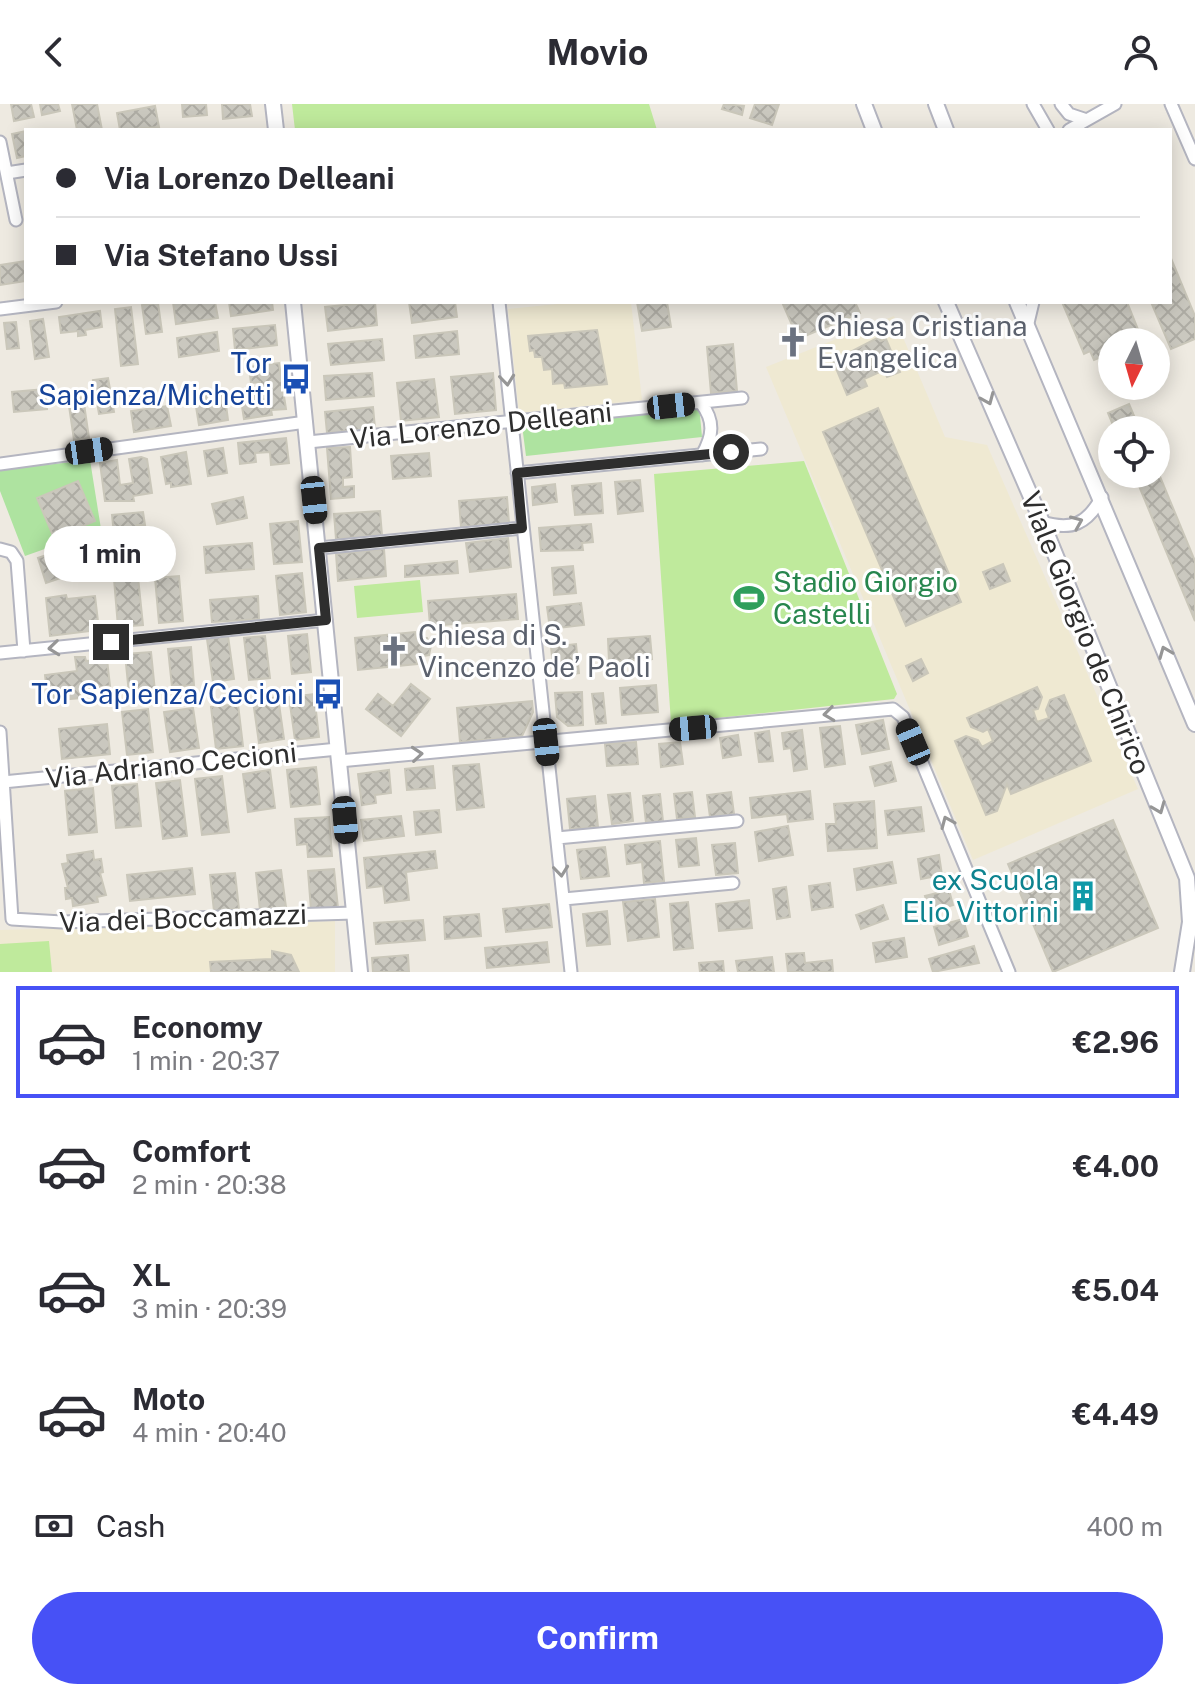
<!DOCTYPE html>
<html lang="en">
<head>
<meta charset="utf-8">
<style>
	:root { --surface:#fff; --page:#f7f7f7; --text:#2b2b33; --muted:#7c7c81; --line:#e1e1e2; --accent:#4751f6 }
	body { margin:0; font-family:"Public Sans",sans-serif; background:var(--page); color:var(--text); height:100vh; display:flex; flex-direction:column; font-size:30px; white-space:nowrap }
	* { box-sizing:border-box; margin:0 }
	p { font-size:26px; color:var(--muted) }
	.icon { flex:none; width:44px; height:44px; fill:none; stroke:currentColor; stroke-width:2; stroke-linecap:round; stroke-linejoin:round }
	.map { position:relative; height:868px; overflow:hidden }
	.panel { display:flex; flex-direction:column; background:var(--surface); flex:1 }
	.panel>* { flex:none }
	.guide { position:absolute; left:24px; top:24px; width:1148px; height:176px; border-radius:0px; box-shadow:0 4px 20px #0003; display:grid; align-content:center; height:176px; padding:0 32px; background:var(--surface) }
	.needle { width:52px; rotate:185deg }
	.buttons { position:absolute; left:1098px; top:224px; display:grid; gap:16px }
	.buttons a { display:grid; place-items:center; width:72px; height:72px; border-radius:50%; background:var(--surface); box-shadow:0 4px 20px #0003; font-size:40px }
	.end { position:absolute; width:36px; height:36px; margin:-18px; border:10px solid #2e2e2e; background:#fff; box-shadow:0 0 0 4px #fff }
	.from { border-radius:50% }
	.bubble { position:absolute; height:56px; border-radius:28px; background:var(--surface); box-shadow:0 4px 20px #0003; font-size:26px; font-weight:700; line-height:56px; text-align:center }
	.car { position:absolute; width:24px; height:48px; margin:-24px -12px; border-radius:10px; box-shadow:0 0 6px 2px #0007; background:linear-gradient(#222 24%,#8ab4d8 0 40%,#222 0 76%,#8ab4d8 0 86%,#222 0) }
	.guide b { display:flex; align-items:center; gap:28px; height:76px; font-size:30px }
	.guide b+b { border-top:2px solid var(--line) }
	.guide i { width:20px; height:20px; background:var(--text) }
	ul { padding:14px 0 0; list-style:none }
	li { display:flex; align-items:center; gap:24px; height:112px; margin:0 16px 12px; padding:0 16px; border:4px solid transparent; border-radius:0px }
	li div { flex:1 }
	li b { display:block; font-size:30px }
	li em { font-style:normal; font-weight:700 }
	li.on { border-color:var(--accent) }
	li>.icon { width:72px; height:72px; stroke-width:1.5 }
	.pay { display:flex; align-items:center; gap:20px; height:88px; padding:0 32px; font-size:30px }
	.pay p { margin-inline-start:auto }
	.cta { display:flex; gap:16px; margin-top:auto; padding:16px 32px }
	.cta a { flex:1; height:92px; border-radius:48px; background:var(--accent); color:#fff; font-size:32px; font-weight:700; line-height:92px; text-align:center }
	header { display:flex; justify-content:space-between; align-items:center; height:104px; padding:0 32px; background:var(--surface); font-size:36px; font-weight:700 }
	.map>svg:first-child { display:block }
</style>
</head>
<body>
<header><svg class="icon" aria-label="back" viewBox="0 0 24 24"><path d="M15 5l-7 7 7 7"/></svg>Movio<svg class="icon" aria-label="person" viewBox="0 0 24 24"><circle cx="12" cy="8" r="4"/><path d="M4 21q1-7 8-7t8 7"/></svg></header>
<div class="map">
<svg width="1195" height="868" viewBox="0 0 1195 868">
	<defs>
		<pattern id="building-cross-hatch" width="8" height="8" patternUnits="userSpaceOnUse" patternTransform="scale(2)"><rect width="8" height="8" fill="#cac8bf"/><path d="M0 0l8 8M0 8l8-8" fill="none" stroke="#aeaca4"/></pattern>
	</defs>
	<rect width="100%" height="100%" fill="#eeeae1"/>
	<path fill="#efe9d2" d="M577,198h54l11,98 -123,13 -11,-104z
		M894,212l51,121 42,8 151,344 -165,71 -207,-493z
		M335,817v51h-335v-42z"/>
	<path fill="#aee3a0" d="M699,301l3,32 -176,19 -4,-31z
		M90,356l11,69 -76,27 -25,-65v-21z"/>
	<path fill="#bfea9c" d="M292,0h357l8,26h-362z
		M804,357l93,233 -3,5 -223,24 -17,-249z
		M420,476l3,32 -66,6 -3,-32z
		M49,837l3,31h-52v-28z"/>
	<path fill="url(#building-cross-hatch)" stroke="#cac7ba" stroke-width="2" d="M11,0h20l3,13 -20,4z
		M40,0h18l2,7 -18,4z
		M72,0h25l5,26h-25z
		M182,0h24l1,11 -24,2z
		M222,0h28l2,12 -29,3z
		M724,0l20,2 -2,9 -20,-6z
		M755,0h24l-7,21 -22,-7z
		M155,2l4,21 -39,3 -3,-17z
		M26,27v25l-9,2 -5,-24z
		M1170,152l25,60v23l-24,10 -20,-47h19z
		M26,157v20l-26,4v-20z
		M173,198h42l3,16 -42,6z
		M229,198h43l1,8 -42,6z
		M375,198l2,23 -49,6 -3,-24z
		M409,198h46l2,15 -45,6z
		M637,198h30l4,25 -29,4z
		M782,198h73l5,11 -62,26z
		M1062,198h65l16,40h-31v30l-4,2 -7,-17 -7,3 -4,-9 -6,3z
		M158,199l4,29 -16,2 -4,-29z
		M131,203l7,57 -17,2 -6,-57z
		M100,207l2,16 -17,3 1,5 -8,1v-5l-17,2 -2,-16z
		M43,215l6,38 -14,2 -5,-38z
		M16,218l3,26 -12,1 -3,-26z
		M275,221l2,20 -42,5 -2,-21z
		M597,226l10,54 -42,4 -1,-5 -11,1 -1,-15 -8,1 -2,-13h-7l-1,-7 -4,1 -2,-15z
		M457,227l2,23 -43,4 -2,-22z
		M217,228l2,19 -40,6 -2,-19z
		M879,233l2,4 5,-2 14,33 -13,5 -3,-7 -20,9 3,7 -20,9 -14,-34z
		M382,235l2,21 -53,5 -3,-21z
		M733,240l4,47 -26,2 -4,-46z
		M279,259l7,46 -15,1 1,5 -28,4 -4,-25 21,-3 -1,-9 -9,1 -2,-16z
		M372,269l2,23 -48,4 -2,-24z
		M493,269l3,37 -41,4 -4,-37z
		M108,274l6,34 -15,2 -6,-34z
		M434,275l5,38 -38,4 -4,-38z
		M45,285l2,20 -33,3 -2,-20z
		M224,286l4,30 -29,5 -5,-31z
		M83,293l6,41 -15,2 -6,-41z
		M1129,300l11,26h-25l-7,-17z
		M167,302l4,20 -37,6 -3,-21z
		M373,303l2,21 -48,5 -2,-21z
		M878,304l83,194 -55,24 -83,-194z
		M286,334l3,25 -18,2 -1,-13 -15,1 1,9 -16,2 -2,-21z
		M350,343l2,30 -9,1v9l11,-1v11l-23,2 -4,-51z
		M223,344l4,25 -19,3 -4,-25z
		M186,348l5,32 -20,3v-4l-5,1 -5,-27z
		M429,349l2,23 -38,3 -2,-23z
		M141,353l6,2 5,34 -19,3 1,5h-29l-5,-38 17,-3 3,25 13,-2 -4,-24z
		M1156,363l39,94v60l-61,-147h22z
		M640,376l3,31 -25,3 -3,-32z
		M78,377l17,40 -41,17 -17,-40z
		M601,379l2,30 -28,2 -3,-29z
		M555,380l2,18 -24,3 -1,-18z
		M243,393l4,21 -30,6 -5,-20z
		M507,393l2,26 -48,4 -2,-26z
		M380,407l2,24 -46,4 -2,-25z
		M143,408l2,13h-8v25l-21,5 -4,-40z
		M298,417l4,41 -28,2 -4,-40z
		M591,420l2,18 -11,1 1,7 -42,1 -2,-23z
		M508,434l3,29 -41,5 -4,-29z
		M252,439l2,26 -48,4 -2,-26z
		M70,443l8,25 -32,11 -8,-25z
		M384,445l2,27 -48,5 -2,-27z
		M457,457l1,12 -53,4v-11z
		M1003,460l7,17 -20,8 -7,-17z
		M573,462l3,27 -22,2 -2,-27z
		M302,469l4,39 -26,3 -4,-39z
		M179,472l4,45 -24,2 -4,-45z
		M138,473l5,48 -25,2 -4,-48z
		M516,490l2,25 -88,7 -2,-25z
		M66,491l1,4 28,-3 4,34 -49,6 -4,-38z
		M258,492l1,23 -47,3 -2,-22z
		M581,499l3,22 -34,4 -3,-22z
		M415,528l1,6h11l4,8 -2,9 -13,2 1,7 -59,6 -3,-32z
		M307,530l4,38 -19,2 -4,-38z
		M228,532l6,43 -21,3 -6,-43z
		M265,532l5,42 -21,2 -5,-42z
		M650,532l2,23 -43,3 -1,-23z
		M576,540l3,29 -25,3 -3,-29z
		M191,543l3,38 -22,2 -4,-38z
		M151,548l4,39 -26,3 -4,-40z
		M75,553h10l1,4 21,-2 3,27 -30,3 1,9 -33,3 -3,-26 32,-4z
		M921,555l7,14 -15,8 -7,-15z
		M411,580l19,15 -29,37 -35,-27 12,-15 15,12z
		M656,581l2,27 -36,3 -2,-27z
		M1037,583l5,10 -4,12 -5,1 4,12 12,-4 -3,-8 4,-10 14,-5 27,66 -80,33 -4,-10 -10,27 -11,4 -31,-74 11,-5 12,4 4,7 11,-6 -5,-12 -5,3 -12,-5 -4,-9z
		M582,588l1,33 -15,1 -11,-9 -2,-24z
		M603,589l3,30 -10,1 -4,-30z
		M314,590l5,43 -24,3 -6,-43z
		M278,593l6,42 -25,4 -6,-42z
		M532,597l1,11 -11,24 -62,6 -3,-34z
		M238,600l5,42 -27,3 -5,-42z
		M193,604l6,40 -29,4 -6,-40z
		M148,605l5,43 -26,3 -5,-43z
		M883,616l6,29 -27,5 -6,-29z
		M107,620l3,30 -48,5 -3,-30z
		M840,622l5,38 -20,3 -5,-39z
		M802,626l5,39 -13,2 -3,-23 -7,1 -2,-16z
		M769,627l4,30 -14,1 -4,-29z
		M738,631l3,20 -18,3 -3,-20z
		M636,638l2,22 -31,2 -2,-22z
		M680,638l3,22 -22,3 -2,-23z
		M891,658l5,19 -21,5 -5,-19z
		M479,660l5,43 -27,3 -4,-44z
		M433,662l2,22 -28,2 -2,-21z
		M316,663l4,37 -29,3 -4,-37z
		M270,666l5,38 -27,4 -5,-38z
		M389,666l2,23 -16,2 1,8 -14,2 -4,-31z
		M222,672l7,56 -27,3 -7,-56z
		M180,676l7,56 -24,3 -7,-56z
		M137,680l4,42 -25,2 -4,-42z
		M93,684l4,44 -28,3 -4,-44z
		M810,687l3,28 -25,3 -1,-8 -35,4 -2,-20z
		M692,688l3,25 -18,2 -3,-25z
		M731,688l3,22 -24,3 -3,-22z
		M630,689l3,28 -21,3 -4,-29z
		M660,690l3,27 -17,2 -3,-27z
		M595,692l3,31 -28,2 -3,-30z
		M874,697l3,47 -49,3 -2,-27h10l-2,-20z
		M921,703l3,24 -36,4 -3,-24z
		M439,706l2,22 -25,3 -2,-23z
		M401,712l3,20 -40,5 -3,-21z
		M329,713l3,39 -24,1 -1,-13 -10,1 -2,-26z
		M1113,716l45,108 -105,44 -45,-108z
		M788,722l5,29 -34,6 -4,-29z
		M696,734l3,27 -20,2 -3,-27z
		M660,737l4,40 -20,2 -2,-21 -15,2 -2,-19z
		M735,739l3,30 -22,2 -4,-30z
		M605,743l4,29 -28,3 -4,-29z
		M93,747l1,9 7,-1 2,13 -3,1 6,22 -9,2 1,5 -25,4 -1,-8 -6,1 -1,-11h3l-6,-24 6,-1 -1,-8z
		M435,747l2,17 -31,4 3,28 -24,3 -2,-17 -16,2 -3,-30z
		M939,751l3,20 -21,4 -3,-20z
		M892,758l4,21 -39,7 -3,-21z
		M192,764l3,26 -65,7 -3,-26z
		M334,765l4,39 -27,2 -3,-39z
		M281,766l5,37 -26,3 -4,-37z
		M235,769l4,36 -25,2 -4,-36z
		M830,779l3,24 -21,3 -3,-24z
		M786,783l4,30 -13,2 -4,-30z
		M949,786l4,15 -23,7 -5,-16z
		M655,795l4,38 -31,4 -5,-39z
		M749,796l3,28 -33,3 -3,-27z
		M688,798l5,46 -19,2 -4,-46z
		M549,800l3,23 -46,5 -3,-23z
		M883,801l5,14 -27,10 -5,-14z
		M607,807l3,33 -23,2 -4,-32z
		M479,810l2,22 -36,3 -1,-22z
		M963,815l5,17 -29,9 -5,-18z
		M423,816l2,20 -49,4 -2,-21z
		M904,834l3,19 -31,5 -3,-19z
		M547,838l2,20 -62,6 -2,-20z
		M974,842l5,17 -46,9 -4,-13z
		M272,847l19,4 8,17h-88l-1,-10 62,-3z
		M804,849l1,10 27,-3 1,12h-45l-2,-18z
		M408,851l1,17h-36l-1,-14z
		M772,853l2,15h-36l-2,-11z
		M723,857l1,11h-24l-1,-9z"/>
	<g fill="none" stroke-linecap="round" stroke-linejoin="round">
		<g stroke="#b4b5c0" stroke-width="15">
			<path id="minor" d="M1033,0l15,26
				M1061,0l8,10 15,5
				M1171,0l24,55
				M1069,26l46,-26
				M0,38l16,78
				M7,69l19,-3
				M499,198l72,670
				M0,205l56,-7
				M1027,223l6,-25
				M701,299c14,18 12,33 1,52
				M308,338l434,-44
				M0,360l306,-42
				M517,369l244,-24
				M1042,418c30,9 45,2 60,-25
				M319,444l203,-20
				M0,445l11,3 6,9 7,90
				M0,549l326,-33
				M0,628l12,187 50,3 292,-9
				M339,657l554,-52 10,8 106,255
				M3,678l335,-33
				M557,734l180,-17
				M564,795l169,-16"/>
		</g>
		<g stroke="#b4b5c0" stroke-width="18">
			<path id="tertiary" d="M273,0l3,26
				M864,0l10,26
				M936,0l10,26
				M293,198l67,670
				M946,198l96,220 145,356 3,44 -8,50
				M1017,198l178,422"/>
		</g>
		<use href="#minor" stroke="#fff" stroke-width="11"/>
		<use href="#tertiary" stroke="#fff" stroke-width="14"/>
	</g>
	<defs><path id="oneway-chevron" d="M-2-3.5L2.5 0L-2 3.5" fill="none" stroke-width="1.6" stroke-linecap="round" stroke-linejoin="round" transform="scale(2)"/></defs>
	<g stroke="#969696">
		<use href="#oneway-chevron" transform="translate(507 276) rotate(84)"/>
		<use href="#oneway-chevron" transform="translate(988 295) rotate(67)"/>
		<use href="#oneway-chevron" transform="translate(1077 418) rotate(-23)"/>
		<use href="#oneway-chevron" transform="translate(54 544) rotate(174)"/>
		<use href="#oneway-chevron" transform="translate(1165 548) rotate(-112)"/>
		<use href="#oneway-chevron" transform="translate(829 610) rotate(173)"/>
		<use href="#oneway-chevron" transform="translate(417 650) rotate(-5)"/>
		<use href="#oneway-chevron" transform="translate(1159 704) rotate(68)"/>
		<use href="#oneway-chevron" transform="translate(947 718) rotate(-113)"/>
		<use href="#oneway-chevron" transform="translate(561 767) rotate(84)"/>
	</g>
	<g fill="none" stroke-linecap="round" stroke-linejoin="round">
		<path stroke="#2e2e2e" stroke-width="10" d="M111,538l215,-22 -7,-72 203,-20 -5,-55 214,-21"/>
	</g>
	<defs>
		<g id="church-bare" transform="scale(2.4)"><path d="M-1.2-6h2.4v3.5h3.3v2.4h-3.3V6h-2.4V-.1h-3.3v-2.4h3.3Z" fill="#6b7280" stroke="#fff" stroke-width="2.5" paint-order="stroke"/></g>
		<g id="bus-bare" transform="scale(2.4)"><path d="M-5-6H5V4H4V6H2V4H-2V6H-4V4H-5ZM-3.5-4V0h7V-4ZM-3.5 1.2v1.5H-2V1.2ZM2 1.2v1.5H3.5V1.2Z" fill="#1a4fb4" stroke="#fff" stroke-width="2.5" paint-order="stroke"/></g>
		<g id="stadium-bare" transform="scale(2.4)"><path d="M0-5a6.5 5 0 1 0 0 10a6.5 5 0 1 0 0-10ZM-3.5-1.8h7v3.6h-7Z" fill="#2e9e5b" stroke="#fff" stroke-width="2.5" paint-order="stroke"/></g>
		<g id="building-bare" transform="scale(2.4)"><path d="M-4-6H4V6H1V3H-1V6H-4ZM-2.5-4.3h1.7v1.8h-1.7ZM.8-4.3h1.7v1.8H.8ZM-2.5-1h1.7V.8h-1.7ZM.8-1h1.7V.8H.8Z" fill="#0f9aa8" stroke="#fff" stroke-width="2.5" paint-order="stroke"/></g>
	</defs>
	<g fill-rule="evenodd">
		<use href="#church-bare" x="793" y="238"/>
		<use href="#bus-bare" x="296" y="275"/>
		<use href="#stadium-bare" x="749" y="494"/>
		<use href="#church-bare" x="394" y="547"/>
		<use href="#bus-bare" x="328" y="590"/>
		<use href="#building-bare" x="1083" y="792"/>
	</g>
	<g text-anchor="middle" stroke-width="6" stroke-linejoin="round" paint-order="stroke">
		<g font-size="28" fill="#5b616d" stroke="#fff" text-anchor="start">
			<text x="817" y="232">Chiesa Cristiana<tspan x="817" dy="32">Evangelica</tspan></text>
			<text x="418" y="541">Chiesa di S.<tspan x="418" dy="32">Vincenzo de’ Paoli</tspan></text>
		</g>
		<g font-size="28" fill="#164399" stroke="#fff" text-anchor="end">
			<text x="272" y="269">Tor<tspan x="272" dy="32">Sapienza/Michetti</tspan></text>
			<text x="304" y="600">Tor Sapienza/Cecioni</text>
		</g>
		<g font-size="28" fill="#2e2e2e" stroke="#fff">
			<text transform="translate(481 321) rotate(-6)" y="10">Via Lorenzo Delleani</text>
			<text transform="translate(1086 529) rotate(68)" y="10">Viale Giorgio de Chirico</text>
			<text transform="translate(171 661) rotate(-6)" y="10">Via Adriano Cecioni</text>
			<text transform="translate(183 814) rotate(-2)" y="10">Via dei Boccamazzi</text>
		</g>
		<g font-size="28" fill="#27864d" stroke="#fff" text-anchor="start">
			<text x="773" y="488">Stadio Giorgio<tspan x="773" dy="32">Castelli</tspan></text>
		</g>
		<g font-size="28" fill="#0d838f" stroke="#fff" text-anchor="end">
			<text x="1059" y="786">ex Scuola<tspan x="1059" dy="32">Elio Vittorini</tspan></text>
		</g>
	</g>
</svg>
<div class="buttons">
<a><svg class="needle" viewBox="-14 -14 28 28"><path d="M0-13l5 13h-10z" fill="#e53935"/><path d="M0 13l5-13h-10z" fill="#7c7c81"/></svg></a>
<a><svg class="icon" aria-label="locate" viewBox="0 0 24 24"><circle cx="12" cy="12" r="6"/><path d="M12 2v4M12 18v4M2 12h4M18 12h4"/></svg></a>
</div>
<i class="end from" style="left:731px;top:348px"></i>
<i class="end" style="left:111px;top:538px"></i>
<div class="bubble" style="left:44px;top:422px;width:132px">1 min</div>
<i class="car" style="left:671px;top:302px;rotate:84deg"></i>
<i class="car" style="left:89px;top:347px;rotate:82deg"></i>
<i class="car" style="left:314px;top:396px;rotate:174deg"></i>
<i class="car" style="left:693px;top:624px;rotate:265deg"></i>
<i class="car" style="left:546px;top:638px;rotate:174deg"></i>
<i class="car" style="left:913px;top:638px;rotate:337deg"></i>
<i class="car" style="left:345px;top:716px;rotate:175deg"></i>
<div class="guide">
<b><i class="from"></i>Via Lorenzo Delleani</b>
<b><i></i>Via Stefano Ussi</b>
</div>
</div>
<section class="panel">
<ul>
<li class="on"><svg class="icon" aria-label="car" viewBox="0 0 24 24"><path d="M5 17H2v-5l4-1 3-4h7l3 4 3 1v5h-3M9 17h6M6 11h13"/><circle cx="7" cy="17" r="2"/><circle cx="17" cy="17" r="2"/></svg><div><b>Economy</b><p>1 min · 20:37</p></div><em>€2.96</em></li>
<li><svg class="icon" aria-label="car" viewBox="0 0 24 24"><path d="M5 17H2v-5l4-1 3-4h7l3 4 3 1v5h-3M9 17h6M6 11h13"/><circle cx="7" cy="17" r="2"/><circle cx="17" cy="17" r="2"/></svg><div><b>Comfort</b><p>2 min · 20:38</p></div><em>€4.00</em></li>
<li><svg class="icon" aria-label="car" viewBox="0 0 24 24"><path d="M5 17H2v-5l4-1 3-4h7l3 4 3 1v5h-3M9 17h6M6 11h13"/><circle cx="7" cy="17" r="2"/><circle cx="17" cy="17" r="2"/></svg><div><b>XL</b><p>3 min · 20:39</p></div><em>€5.04</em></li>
<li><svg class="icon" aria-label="car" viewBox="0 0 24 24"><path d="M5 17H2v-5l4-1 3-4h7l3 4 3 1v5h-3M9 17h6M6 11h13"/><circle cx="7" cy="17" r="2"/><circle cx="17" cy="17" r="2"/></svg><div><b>Moto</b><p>4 min · 20:40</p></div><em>€4.49</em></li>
</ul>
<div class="pay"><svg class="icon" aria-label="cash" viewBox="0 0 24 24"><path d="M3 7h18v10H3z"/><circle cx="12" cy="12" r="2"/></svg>Cash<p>400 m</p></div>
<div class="cta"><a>Confirm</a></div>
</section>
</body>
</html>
